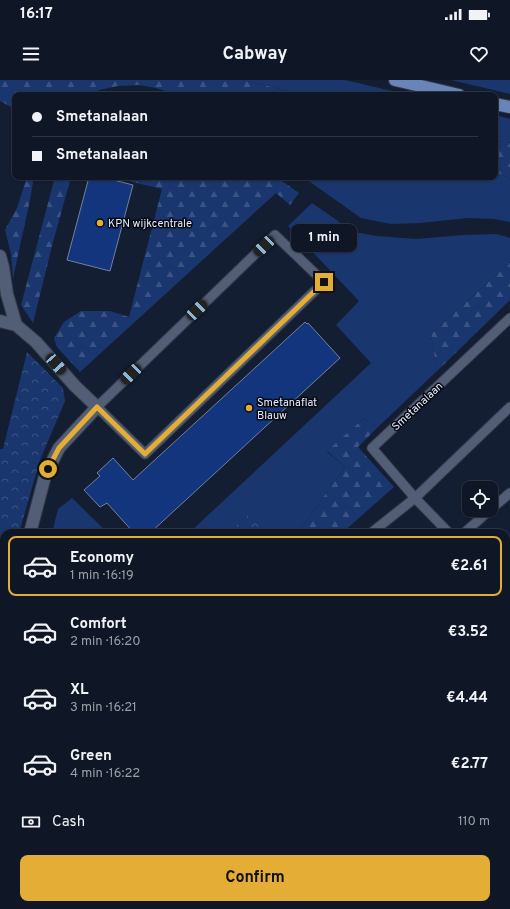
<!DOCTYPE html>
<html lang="en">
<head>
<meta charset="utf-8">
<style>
	:root { --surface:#0f1626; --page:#1d2332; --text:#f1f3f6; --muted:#9b9fa7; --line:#2f3543; --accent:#e4ad35 }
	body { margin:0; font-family:Overpass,sans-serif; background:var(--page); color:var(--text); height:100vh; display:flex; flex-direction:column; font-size:15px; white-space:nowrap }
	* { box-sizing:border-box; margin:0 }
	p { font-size:13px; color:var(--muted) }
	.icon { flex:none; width:22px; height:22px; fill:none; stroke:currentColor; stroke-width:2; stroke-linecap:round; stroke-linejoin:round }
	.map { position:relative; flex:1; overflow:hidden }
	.panel { position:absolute; left:0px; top:449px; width:510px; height:380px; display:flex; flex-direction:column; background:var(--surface); border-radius:12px 12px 0 0; box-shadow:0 1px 3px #0004,0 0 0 1px var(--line) }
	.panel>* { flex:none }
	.guide { position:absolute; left:12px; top:12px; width:486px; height:88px; border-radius:8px; box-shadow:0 1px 3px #0004,0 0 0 1px var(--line); display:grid; align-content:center; height:88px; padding:0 20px; background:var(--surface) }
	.tools { position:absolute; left:462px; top:401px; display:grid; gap:8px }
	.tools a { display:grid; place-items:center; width:36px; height:36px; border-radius:8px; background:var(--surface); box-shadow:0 1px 3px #0004,0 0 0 1px var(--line); font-size:20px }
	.end { position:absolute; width:18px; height:18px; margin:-9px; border:5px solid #e4ad35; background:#111; box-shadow:0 0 0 2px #111 }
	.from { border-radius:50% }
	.bubble { position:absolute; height:28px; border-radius:8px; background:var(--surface); box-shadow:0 1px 3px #0004,0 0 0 1px var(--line); font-size:13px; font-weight:700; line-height:28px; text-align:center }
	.car { position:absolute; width:12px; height:24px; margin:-12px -6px; border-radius:5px; box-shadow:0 0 3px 1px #0007; background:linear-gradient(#222 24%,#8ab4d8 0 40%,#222 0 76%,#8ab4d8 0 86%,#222 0) }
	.guide b { display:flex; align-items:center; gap:14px; height:38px; font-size:15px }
	.guide b+b { border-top:1px solid var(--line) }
	.guide i { width:10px; height:10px; background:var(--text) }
	ul { padding:7px 0 0; list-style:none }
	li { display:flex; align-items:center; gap:12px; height:60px; margin:0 8px 6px; padding:0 12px; border:2px solid transparent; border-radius:8px }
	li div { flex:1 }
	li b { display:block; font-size:15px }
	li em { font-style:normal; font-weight:700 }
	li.current { border-color:var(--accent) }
	li>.icon { width:36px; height:36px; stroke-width:1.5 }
	.pay { display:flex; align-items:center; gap:10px; height:44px; padding:0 20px; font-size:15px }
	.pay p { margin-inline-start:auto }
	.primary-button { display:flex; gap:8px; margin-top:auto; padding:8px 20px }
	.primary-button a { flex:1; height:46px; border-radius:8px; background:var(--accent); color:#111; font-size:16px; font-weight:700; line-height:46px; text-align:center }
	.status { display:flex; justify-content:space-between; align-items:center; height:28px; padding:0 20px; background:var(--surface); direction:ltr }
	.status svg { height:11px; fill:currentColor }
	header { display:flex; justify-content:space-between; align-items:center; height:52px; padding:0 20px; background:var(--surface); font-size:18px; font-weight:700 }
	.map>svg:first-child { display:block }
</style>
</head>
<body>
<div class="status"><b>16:17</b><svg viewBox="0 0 49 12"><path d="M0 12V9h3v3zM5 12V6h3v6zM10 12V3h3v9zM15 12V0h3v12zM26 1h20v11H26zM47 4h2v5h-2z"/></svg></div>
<header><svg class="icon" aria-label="menu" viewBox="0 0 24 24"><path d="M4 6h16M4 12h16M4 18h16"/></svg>Cabway<svg class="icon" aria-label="heart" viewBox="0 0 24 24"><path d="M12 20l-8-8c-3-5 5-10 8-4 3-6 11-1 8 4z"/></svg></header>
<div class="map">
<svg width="510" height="829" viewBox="0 0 510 829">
	<defs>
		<pattern id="forest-firs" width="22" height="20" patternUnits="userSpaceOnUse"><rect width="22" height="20" fill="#1a366f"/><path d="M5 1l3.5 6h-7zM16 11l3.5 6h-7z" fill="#3b5384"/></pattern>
		<pattern id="park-crowns" width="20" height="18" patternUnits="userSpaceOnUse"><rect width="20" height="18" fill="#1a366f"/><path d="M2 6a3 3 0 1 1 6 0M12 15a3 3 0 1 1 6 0" fill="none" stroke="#3b5384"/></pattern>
	</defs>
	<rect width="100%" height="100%" fill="#141e32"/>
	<path fill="#1a366f" d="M242,0h103l64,15h-103z
		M451,0h59v14z
		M495,35l15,4v24l-15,-3z
		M495,91l15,8v43l-16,-3 -26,-1 -48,5 -29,1 -30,-6 -58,-41h192z
		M312,123l42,29 23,4 39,3 46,-4 35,-1 13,4v24l-79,72 6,37 -60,57 -13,-10 -37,34 18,15 -43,60 -3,6h-110l182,-170 -35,-38 23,-24 -71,-75z
		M72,418l36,35h-56l6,-24z"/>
	<path fill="url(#forest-firs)" d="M0,0h242l64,15h-128l-22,-7 -17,-3 -21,1 -19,4 -9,5h-75v14l-15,-8z
		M495,60l15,3v36l-15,-8z
		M27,97h7l-4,23 -17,78 -2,-24 -6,-24 12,-22z
		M55,97h16l-18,65 -20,81 -12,-18z
		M119,97h157l23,16 -9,12 -14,-12 -196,179 -23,-25 -3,-9 10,-16 17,-11h29l19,6 33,-128 -29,-7z
		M510,182v38l-73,71 -6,-37z
		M364,338l13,10 -19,19 36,40 -52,46h-43l3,-6 43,-60 -18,-16z"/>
	<path fill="url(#park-crowns)" d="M27,272l36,36 2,13 -25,59 -21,73h-15v41l-4,7v-132h3z
		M254,429l23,24h-44l-3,-2z"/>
	<path fill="#12357d" stroke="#74819a" d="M89,97h13l31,8 -23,86 -43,-11z
		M305,242l2,2 1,-1 32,35 -190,175h-16l-27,-30 -7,4 -16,-17 16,-14 -3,-3 16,-15 20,22z"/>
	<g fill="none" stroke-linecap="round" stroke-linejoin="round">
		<g stroke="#343a4a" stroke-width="11">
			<path id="service" d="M275,155l49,47 -179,172 -48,-47z
				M491,429l19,-16
				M371,453l44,-35 95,-91
				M449,453l-34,-35 -43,-50 138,-130
				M464,453l26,-23"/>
		</g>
		<g stroke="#343a4a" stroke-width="14">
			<path id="minor" d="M0,176l3,11 4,27 9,31
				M0,241l16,4 20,17 39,44 22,21 -38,41 -14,28 -15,57
				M506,765l4,1
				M250,825l15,4
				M304,829l1,-4"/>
		</g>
		<g stroke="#343a4a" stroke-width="14">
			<path id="tertiary" d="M0,524h4
				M506,644l4,1"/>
		</g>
		<g stroke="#343a4a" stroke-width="14">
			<path id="primary" d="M395,0l64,15
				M495,24l15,3"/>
		</g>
		<use href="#service" stroke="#515e75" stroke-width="9"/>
		<use href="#minor" stroke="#515e75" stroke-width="12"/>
		<use href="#tertiary" stroke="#515e75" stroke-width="12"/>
		<use href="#primary" stroke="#6984b8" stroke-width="12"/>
	</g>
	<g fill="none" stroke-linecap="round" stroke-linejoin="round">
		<path stroke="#e4ad35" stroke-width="5" d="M48,389l11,-21 38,-41 48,47 179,-172"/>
	</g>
	<g fill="#e4ad35" stroke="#050811" stroke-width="1.5">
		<circle cx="100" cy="143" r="4"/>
		<circle cx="249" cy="328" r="4"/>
	</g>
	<g text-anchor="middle" stroke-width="3" stroke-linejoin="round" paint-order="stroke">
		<g font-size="11" fill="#e5ecfa" stroke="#050811" text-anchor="start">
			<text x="108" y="147">KPN wijkcentrale</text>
			<text x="257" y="326">Smetanaflat<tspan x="257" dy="13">Blauw</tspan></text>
		</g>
		<g font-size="11" fill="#e5ecfa" stroke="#050811">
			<text transform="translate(417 326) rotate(-43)" y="4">Smetanalaan</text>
		</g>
	</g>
</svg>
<div class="tools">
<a><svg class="icon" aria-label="locate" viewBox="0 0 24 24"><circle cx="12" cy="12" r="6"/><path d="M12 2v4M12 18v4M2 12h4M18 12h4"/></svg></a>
</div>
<i class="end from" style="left:48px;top:389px"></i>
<i class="end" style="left:324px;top:202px"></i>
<div class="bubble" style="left:291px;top:144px;width:66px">1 min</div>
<i class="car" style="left:264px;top:166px;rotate:226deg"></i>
<i class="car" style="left:197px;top:230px;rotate:46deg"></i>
<i class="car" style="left:56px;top:284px;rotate:138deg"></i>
<i class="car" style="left:131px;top:294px;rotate:226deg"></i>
<div class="guide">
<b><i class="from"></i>Smetanalaan</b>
<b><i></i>Smetanalaan</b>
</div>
<section class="panel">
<ul>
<li class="current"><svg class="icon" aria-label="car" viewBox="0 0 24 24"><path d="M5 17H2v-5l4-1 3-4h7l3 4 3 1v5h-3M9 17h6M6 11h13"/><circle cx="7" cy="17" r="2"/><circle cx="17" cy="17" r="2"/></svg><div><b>Economy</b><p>1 min · 16:19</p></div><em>€2.61</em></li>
<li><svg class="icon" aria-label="car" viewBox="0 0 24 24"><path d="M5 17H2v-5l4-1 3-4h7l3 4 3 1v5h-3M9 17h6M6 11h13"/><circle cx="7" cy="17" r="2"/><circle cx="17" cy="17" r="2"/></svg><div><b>Comfort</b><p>2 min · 16:20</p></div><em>€3.52</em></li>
<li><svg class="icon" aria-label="car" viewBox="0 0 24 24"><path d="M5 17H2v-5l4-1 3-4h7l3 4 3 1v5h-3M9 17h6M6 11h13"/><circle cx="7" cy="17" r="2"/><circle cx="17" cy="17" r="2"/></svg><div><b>XL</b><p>3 min · 16:21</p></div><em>€4.44</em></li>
<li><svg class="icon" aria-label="car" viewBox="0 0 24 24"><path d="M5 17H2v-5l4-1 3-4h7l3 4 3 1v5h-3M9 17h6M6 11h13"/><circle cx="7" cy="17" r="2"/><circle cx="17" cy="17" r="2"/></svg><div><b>Green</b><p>4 min · 16:22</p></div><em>€2.77</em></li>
</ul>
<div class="pay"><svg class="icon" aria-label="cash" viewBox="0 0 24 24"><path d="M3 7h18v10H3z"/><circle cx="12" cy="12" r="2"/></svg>Cash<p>110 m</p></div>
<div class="primary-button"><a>Confirm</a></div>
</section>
</div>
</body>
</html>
